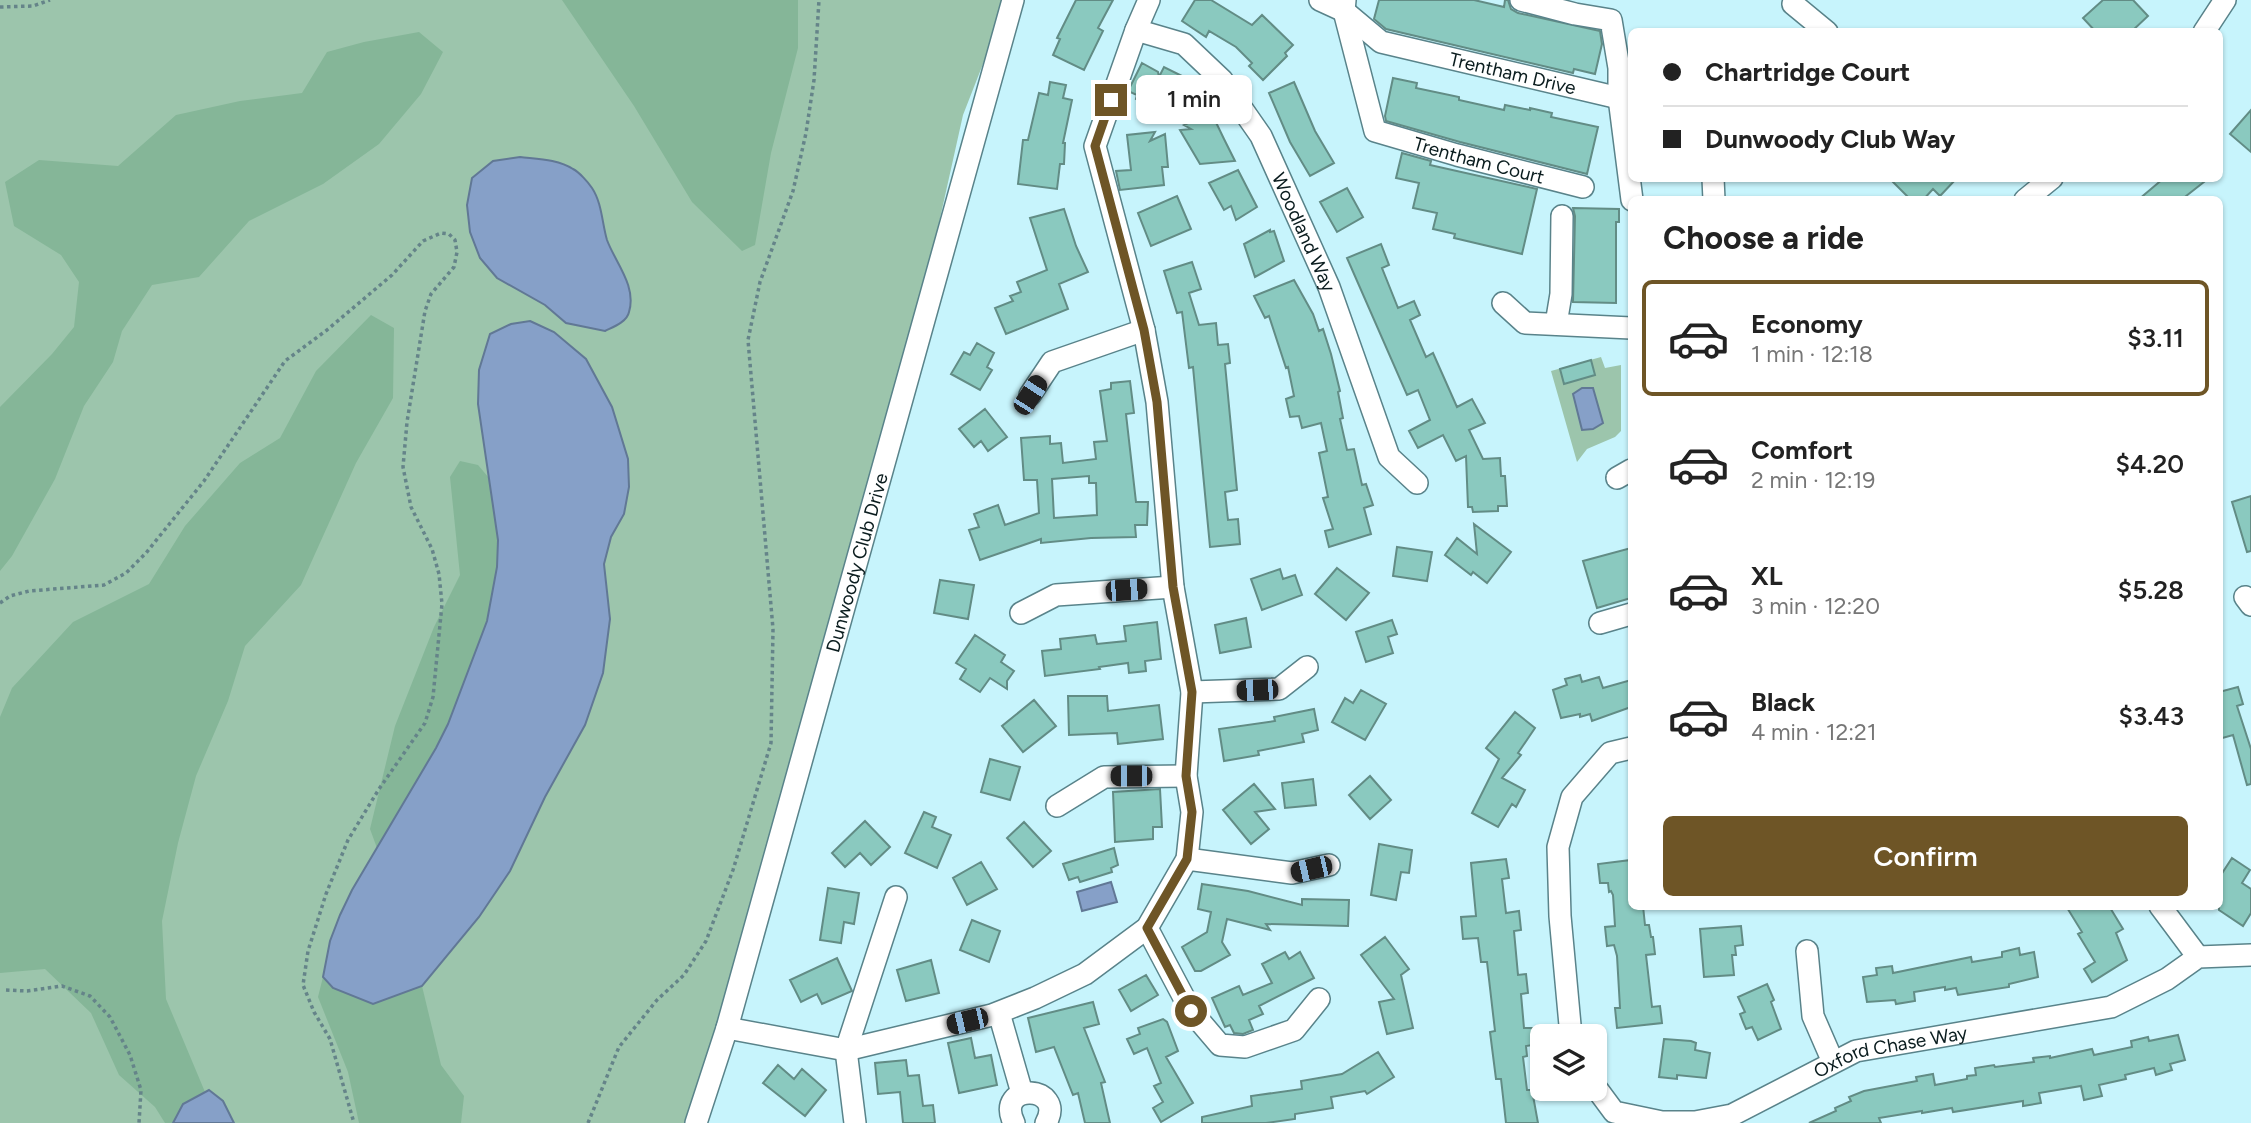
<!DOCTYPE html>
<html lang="en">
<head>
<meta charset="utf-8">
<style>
	:root { --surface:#fff; --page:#f2f2f2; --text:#222; --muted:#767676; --line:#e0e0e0; --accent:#6e5526 }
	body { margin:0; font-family:Figtree,sans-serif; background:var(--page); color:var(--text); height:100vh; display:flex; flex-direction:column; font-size:26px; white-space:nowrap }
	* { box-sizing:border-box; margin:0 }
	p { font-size:23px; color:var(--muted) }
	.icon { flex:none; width:38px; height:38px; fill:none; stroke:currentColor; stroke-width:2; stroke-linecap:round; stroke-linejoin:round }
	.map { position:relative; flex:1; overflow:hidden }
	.details { position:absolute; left:1628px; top:196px; width:595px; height:714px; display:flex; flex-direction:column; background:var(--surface); border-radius:10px; box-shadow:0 2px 5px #0004 }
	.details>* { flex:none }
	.hud { position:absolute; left:1628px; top:28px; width:595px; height:154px; border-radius:10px; box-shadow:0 2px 5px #0004; display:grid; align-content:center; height:154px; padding:0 35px; background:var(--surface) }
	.fabs { position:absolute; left:1530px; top:1024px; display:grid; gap:14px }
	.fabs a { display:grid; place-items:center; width:77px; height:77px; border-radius:10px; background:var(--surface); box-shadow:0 2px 5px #0004; font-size:35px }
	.end { position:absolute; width:32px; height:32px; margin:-16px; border:9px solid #6e5526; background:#fff; box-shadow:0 0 0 4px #fff }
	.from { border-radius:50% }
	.bubble { position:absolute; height:49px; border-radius:10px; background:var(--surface); box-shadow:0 2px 5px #0004; font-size:23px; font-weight:600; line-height:49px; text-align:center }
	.car { position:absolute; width:21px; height:42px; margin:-21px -10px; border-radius:9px; box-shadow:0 0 5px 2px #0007; background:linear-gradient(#222 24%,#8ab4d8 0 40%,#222 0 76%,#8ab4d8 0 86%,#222 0) }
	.hud b { display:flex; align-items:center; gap:24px; height:66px; font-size:26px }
	.hud b+b { border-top:2px solid var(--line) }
	.hud i { width:18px; height:18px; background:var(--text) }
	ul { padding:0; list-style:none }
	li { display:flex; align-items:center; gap:21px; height:116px; margin:0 14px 10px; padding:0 21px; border:4px solid transparent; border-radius:10px }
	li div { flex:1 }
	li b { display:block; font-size:26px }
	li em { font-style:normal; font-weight:600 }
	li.current { border-color:var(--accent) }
	li>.icon { width:63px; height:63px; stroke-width:1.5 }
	h2 { padding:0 35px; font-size:32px; line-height:84px }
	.primary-button { display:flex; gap:14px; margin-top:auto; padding:14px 35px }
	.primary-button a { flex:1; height:80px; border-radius:10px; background:var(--accent); color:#fff; font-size:28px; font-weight:600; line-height:80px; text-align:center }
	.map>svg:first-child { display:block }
</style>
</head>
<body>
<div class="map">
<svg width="2251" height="1123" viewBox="0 0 2251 1123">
	<rect width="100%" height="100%" fill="#c7f4fc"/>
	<path fill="#9cc5ac" d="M0,0h1008l-45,115 -73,328 -60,211 -79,248 -11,90 -55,131h-685z
		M1601,357l4,11 16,-3v66l-6,6 -28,12 -10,13 -26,-91z"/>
	<path fill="#85b698" d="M562,0h236v48l-27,105 -16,92 -13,6 -50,-49 -58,-96z
		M419,32l24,20 -22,42 -42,50 -56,40 -74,37 -50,56 -47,8 -30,46 -9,31 -29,44 -29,73 -43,77 -12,15v-164l52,-53 22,-27 5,-45 -18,-27 -47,-29 -9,-44 34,-22 79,6 58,-51 64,-14 62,-8 25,-41 37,-10z
		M371,315l23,13 -1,70 -37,65 -55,122 -56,61 -17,55 -32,75 -18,67 -16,78 4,78 39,93 -22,12 -10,19h-8l-10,-16 -36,-32 -28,-62 -46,-44 -45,4v-256l12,-29 61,-66 76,-38 36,-58 55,-63 40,-25 36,-67z
		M460,461l18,4 11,13 9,62 -1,27 -10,54 -39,103 -12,24 -59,100 -7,-19 25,-103 39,-99 26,-52 -10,-98z
		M323,977l10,11 40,16 49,-18 19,79 23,31 -3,27h-102l-11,-51 -30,-75z"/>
	<path fill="#86a0c8" stroke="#617895" stroke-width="2" d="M520,157c17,2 38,2 53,12 6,3 15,13 19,19 10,15 10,35 15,52 8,22 30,46 22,72 -2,10 -16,15 -24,19l-39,-8 -21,-18 -48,-27 -17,-20 -10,-26 -3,-27 5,-27 21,-17z
		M530,321l24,11 32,27 26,48 16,52 1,28 -5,27 -13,23 -7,27 6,55 -7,54 -18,52 -40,72 -35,74 -31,46 -57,69 -49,18 -40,-16 -10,-11 7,-36 10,-26 12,-25 84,-142 12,-24 39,-103 10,-54 1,-27 -20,-136 1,-34 11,-36 21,-10z
		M1582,388h11l10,35 -10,6 -11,1 -9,-36z
		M1111,882l6,20 -35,9 -5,-19z
		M209,1090l14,11 11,22h-61l10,-19z"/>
	<path fill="#8ac9bf" stroke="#628c85" stroke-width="2" fill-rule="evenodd" d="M1076,0h37l-15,28 5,3 -19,39 -31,-15 7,-16 -3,-1z
		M1195,0h16l41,25 10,-10 31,30 -8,8 2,3 -24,24 -14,-14 3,-3 -16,-16 -27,-16 -3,6 -24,-16z
		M1379,0h95l30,7 1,-7h3l3,9 7,4 82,18 2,13 -7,30 -21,-5 -1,4 -187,-44 -12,-10z
		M2103,0h30l15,16 -17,16h-35l-13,-14z
		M1142,63l16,9 1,5 5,-10 20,10 -16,29 -8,-17 3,25 -27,-15 1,-4 -9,-4z
		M1393,78l24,5 -1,5 43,9v3l45,10 1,-5 25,5v-2l22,5 -1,4 47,10 -11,47 -127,-32 -74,-21 -1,-5z
		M1050,82l16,3 -3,13 9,2 -9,43h2l-1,21h-4l-3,25 -39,-5 5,-44h5l11,-47 9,2z
		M1294,82l21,49 19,32 -24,13 -20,-34 -21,-49z
		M2251,110v42l-21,-18z
		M1211,112l13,27 11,22 -35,3 -20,-34 11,-1 -7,-4z
		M1155,132l-5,9 15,-7 3,33h-6l2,18 -44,5 -4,-19 15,-1 -4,-35z
		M1402,153l29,8 -1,4 107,24 -15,65 -68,-16 1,-4 -22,-5 4,-16 -24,-5 6,-25 -23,-5z
		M1238,170l19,37 -21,13 -5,-14 -7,4 -15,-27z
		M1889,178h68l-17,18 -7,-7 -10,11h-12z
		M2164,178h45l-28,22h-43z
		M1347,188l16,29 -26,15 -17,-30z
		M1177,196l14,33 -40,17 -13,-33z
		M1573,208l46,1v13h-3v81l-43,-1 2,-86z
		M1064,209l12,37 12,26 -29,12 9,25 -62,25 -11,-26 18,-7 -3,-5 11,-4 -4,-10 30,-12 -17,-52z
		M1270,230v2l4,-1 10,30 -29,16 -11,-33z
		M1381,244l8,21 -7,3 16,40 16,-7 6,14 -10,5 16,37 7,-4 24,54 15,-8 13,24 -16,7 14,29 17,-1 1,18h4l2,30h-9v5l-25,1 -1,-5h-4l-2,-51 -10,5 -13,-26 -25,13 -9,-17 21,-11 -12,-30 -11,5 -60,-137z
		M1192,262l9,27 -12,4 10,32 17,-2 2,22 10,-1 2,19 -5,1 12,126 -12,2 3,28 10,-1 2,25 -30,3 -17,-180 -4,1 -7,-56 -5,1 -13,-42z
		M1294,280l19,34 6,17 4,-2 8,25 9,37 -2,1 5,26 -3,1 7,31 7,-1 8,36 4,-1 7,21 -9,3 7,26 -42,13 -4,-16 8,-2 -10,-31 5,-1 -9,-44 8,-2 -6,-28 -19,5 -3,-12 -9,1 -4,-18 8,-3 -6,-29 -2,1 -17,-52 -4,2 -11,-22z
		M977,343l17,10 -7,14 5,3 -12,20 -29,-16 13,-22 6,3z
		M1591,360l4,15 -31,9 -4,-15z
		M1130,381l4,32 -8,1 10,88h12l-1,23h-12l1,12 -45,1 -50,5v-4l-61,21 -11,-30 10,-3 -5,-13 24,-9 7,20 34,-12 -2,-33h-13l-3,-42 29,-2v8l11,-1 2,20 33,-4 -2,-17 13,-1 -7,-50 11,-2v-6zM1089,476v7h7l1,32 -43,3 -2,-39z
		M985,409l22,28 -19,14 -7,-10 -7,6 -15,-18z
		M2251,496v55l-4,1 -15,-50z
		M1474,524l37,28 -24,31 -14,-11 -2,3 -26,-20 12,-17 20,16z
		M1397,547l35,5 -5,29 -34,-5z
		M1631,548v50l-34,10 -14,-47z
		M1337,568l32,25 -23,27 -31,-26z
		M1280,569l3,10 12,-4 7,20 -40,15 -11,-31z
		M940,580l34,5 -6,34 -34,-6z
		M1246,618l5,29 -31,6 -5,-28z
		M1392,620l5,14 -9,3 5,16 -27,9 -10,-30z
		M1157,622l4,37 -16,2 1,10 -17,2 -1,-10 -29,4 1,2 -55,7 -3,-25 19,-2 -1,-10 35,-4 2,9 29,-3 -2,-15z
		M975,635l30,20 -4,7 13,9 -7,10v8l-17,-11 -10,14 -20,-13 6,-10 -10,-6z
		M1580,675l2,7 17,-5 4,11 28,-8v27l-39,14 -2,-7 -10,3v-3l-19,4 -8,-28 14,-5 -2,-6z
		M2238,687l5,17 -6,2 14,43v35l-4,1 -14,-50 -14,4v-47z
		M1361,690l25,14 -21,36 -33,-18 13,-24 8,5z
		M1068,696h39l1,15 51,-6 4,34 -45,5 -1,-11 -48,2z
		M1034,700l22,26 -33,26 -21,-26z
		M1314,709l4,21 -16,4 2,8 -46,9 1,4 -35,6 -5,-32 56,-8 -1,-4z
		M1515,712l20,16 -17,25 3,2 -19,23 23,12 -9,17 -4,-3 -14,23 -26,-14 27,-54 -13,-11z
		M990,759l30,8 -10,33 -29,-8z
		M1370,776l21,24 -21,19 -21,-24z
		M1313,779l3,26 -31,3 -3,-25z
		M1254,784l21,25 -20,3 14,17 -18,15 -28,-34z
		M1160,789l2,38h-9v12l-38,3 -2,-50z
		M924,812l12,5 -4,10 19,8 -14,33 -32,-15z
		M865,821l25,26 -19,18 -11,-12 -15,14 -13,-14z
		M1024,822l27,29 -18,16 -26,-29z
		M1379,844l33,6 -3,23 -8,-1 -5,28 -25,-5z
		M1114,848l4,17 -7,3 1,4 -32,10 -2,-5 -9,3 -6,-16z
		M2232,858l18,12 -8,13 9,6v24l-8,13 -24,-16v-32z
		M1506,859l3,19 -7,1 4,34 13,-2 2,19 -7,1 4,44 8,-1 2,19 -7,1 3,34h8l1,17 -7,1 1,10 -4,1 4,33h5l6,33h-32l-5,-44h-5l-6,-47 5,-1 -8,-69h-6l-3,-24 -15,1 -2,-22 15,-1 -5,-53z
		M1631,860v46h12l2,19h4l2,12h2l2,17 -9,1 6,52 8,-1 2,17 -45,5 -2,-20h5l-3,-52 -3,-11 -7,1 -2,-19 10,-1 -2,-31 -2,-4 -2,1 -1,-9h-8l-2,-19z
		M981,862l16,27 -30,16 -14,-27z
		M1202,884l46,7 54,14v-6l47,1 -1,26 -82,-2 4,6 -43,-11 -5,23 8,13 -29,16h-6l-13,-24 25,-15 4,-20 -13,-3z
		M828,888l31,5 -5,31 -10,-2 -3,21 -21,-3z
		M2066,906h43l14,23 -7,4 11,27 -35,22 -8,-13 11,-7 -17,-28 4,-2z
		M972,920l28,11 -11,31 -29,-12z
		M1741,926l2,19 -8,1 1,9h-4l2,20 -30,2 -4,-48z
		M1385,937l24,32 -8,6 12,53 -26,6 -8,-32 15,-3 -33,-44z
		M2019,948l1,7 14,-3 4,25 -29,7v3l-51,8 -2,-7 -11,2v-3l-31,5 1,9 -19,3 -1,-4 -28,2 -4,-25 14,-2 -1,-7 16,-2 1,7 78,-16 1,5 30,-5v-5z
		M1285,952l4,7 11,-7 14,26 -55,28 4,8 -14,6 4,10 -10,4 -9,-1 -4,-8 -5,2 -13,-29 27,-12 4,9 29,-12 -10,-19z
		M837,958l15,33 -30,13 -5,-10 -16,8 -11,-22z
		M931,960l8,33 -33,8 -9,-31z
		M1146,975l12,20 -27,16 -12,-21z
		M1767,984l7,16 -3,2 10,27 -23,11 -6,-13 -6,2 -3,-7 -3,-8 5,-2 -7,-15z
		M1093,1002l6,22 -15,4 21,54 -4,1 9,40h-25l-7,-30 -5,2 -19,-48 -18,5 -8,-34z
		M1163,1019l4,3 11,29 -12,6 27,46 -32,19 -8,-14 10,-6 -9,-16 7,-3 -14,-35 -13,6 -7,-15 13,-5 -2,-6z
		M2178,1035l7,25 -15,4 2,6 -16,5 -2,-7 -29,7 1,4 -27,6 3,11 -18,4 -3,-14 -42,7 2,10 -18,3v-5l-70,11 -1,-4 -30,5v-2l-43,7 2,5h-72l27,-12 -1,-3 16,-7 -2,-4 15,-6 53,-10 -1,-4 17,-3 2,11 32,-6v-3l9,-1 -1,-7 19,-3 1,2 39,-5 -1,-4 17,-2v2l42,-9 2,6 38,-8 -1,-6 17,-4 1,4z
		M971,1038l4,20 16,-3 6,30 -38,8 -11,-50z
		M1664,1039l27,2 5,2 -1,7 15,3 -4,25 -29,-3v4l-18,-2z
		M1378,1052l16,25 -27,17 -2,-3 -34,6 2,11 -38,6v5l-29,4h-64v-6l50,-11 -1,-10 51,-7 -1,-8 41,-7z
		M906,1060l2,16 11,-1 4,31 10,-1 2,18h-32l-3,-31 -22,2 -3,-31z
		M778,1065l16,14 8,-10 24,21 -21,26 -42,-33z"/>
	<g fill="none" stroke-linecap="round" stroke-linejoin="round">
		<g stroke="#59838a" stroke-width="24">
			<g id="minor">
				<path id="s1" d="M1320,0l24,11 37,31 238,56"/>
				<path id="s2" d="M1345,0l-1,11 31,120 82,24 126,32"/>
				<path d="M1521,0l54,14 36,6 8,48v30l13,102"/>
				<path d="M1793,4l34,28"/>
				<path id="s3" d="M1136,30l48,14 38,36 39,56 68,151 60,170 28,26"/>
				<path d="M2204,32l21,-32"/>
				<path d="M1713,178l1,22"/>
				<path d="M2025,200l27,-22"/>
				<path d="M1503,303l22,20 106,5"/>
				<path d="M1556,324l5,-30 1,-78"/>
				<path d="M1030,395l22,-33 92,-32"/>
				<path d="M1617,478l14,-8"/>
				<path d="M2245,597l6,8"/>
				<path d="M1021,613l35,-18 117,-8"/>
				<path d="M1600,623l31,-9"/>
				<path d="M1192,692l87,-3 28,-22"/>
				<path d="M1057,806l47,-29 82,-1"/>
				<path d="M1187,859l105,14 37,-8"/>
				<path d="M2160,906l38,51"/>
				<path d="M1147,928l44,83 29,34 25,2 49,-17 25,-31"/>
				<path d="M1807,951l6,65 20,46"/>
				<path d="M999,1013l23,80"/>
				<path d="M727,1028l119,22 146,-35 43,-17 50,-24 62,-46 40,-69 5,-47 -6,-36 6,-84 -19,-105 -16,-185 -13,-72 -49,-184 41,-116 13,-30"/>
				<path d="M1571,1036l-11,-120 -2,-69 14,-50 38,-44 21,-5"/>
				<path id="s4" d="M1594,1085l20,27 48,10h33l37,-7 124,-64 255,-44 56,-28 31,-22 53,-2"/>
				<path id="s5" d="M696,1123l31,-95 286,-1028"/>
				<path d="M855,1123l-9,-73 50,-153"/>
				<path d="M1014,1123c-20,-42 53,-38 32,0"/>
			</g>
		</g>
		<path stroke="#658489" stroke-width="3.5" stroke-dasharray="3.5 3.5" stroke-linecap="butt" d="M0,7l33,-1 17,-6
			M0,603l10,-7 19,-5 75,-6 22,-12 20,-20 58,-72 81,-120 42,-31 65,-55 31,-34 18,-8 8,1 6,6 2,12 -3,15 -23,27 -6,17 -18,111 -4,45 8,40 21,42 7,25 3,30 -9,93 -8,26 -46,66 -31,51 -22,54 -18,57 -5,34 11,27 16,27 24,84
			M6,990l21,1 35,-5 28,10 20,21 20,38 11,35 -2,33
			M588,1123l31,-76 38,-47 27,-25 22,-34 27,-71 38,-127 2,-114 -25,-289 12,-58 33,-91 13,-58 8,-53 5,-80"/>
		<use href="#minor" stroke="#fff" stroke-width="21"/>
	</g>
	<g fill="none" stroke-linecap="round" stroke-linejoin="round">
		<path stroke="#6e5526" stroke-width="9" d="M1111,100l-16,46 49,184 13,72 16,185 19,105 -6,84 6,36 -5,47 -40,69 44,83"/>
	</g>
	<g text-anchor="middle" stroke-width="5" stroke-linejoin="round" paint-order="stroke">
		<g font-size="19" fill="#0a1c1e" stroke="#eafcff">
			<text dy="7" stroke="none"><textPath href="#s1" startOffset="210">Trentham Drive</textPath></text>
			<text dy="7" stroke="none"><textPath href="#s2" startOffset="243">Trentham Court</textPath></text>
			<text dy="7" stroke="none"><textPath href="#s3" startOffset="276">Woodland Way</textPath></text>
			<text dy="7" stroke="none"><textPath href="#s5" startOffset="583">Dunwoody Club Drive</textPath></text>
			<text dy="7" stroke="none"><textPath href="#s4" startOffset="326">Oxford Chase Way</textPath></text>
		</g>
	</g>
</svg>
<div class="fabs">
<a><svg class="icon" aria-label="layers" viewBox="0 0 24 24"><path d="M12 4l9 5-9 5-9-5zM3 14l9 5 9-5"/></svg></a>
</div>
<i class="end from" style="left:1191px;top:1011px"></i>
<i class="end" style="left:1111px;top:100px"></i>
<div class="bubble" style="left:1136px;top:75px;width:116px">1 min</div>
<i class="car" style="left:1030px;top:395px;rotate:33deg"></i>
<i class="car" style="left:1126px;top:590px;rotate:86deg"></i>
<i class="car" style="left:1257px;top:690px;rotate:268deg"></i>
<i class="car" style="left:1131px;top:776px;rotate:270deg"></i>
<i class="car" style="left:1311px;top:869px;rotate:257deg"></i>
<i class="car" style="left:967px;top:1021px;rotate:257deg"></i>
<div class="hud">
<b><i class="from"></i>Chartridge Court</b>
<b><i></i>Dunwoody Club Way</b>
</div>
<section class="details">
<h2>Choose a ride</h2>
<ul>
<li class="current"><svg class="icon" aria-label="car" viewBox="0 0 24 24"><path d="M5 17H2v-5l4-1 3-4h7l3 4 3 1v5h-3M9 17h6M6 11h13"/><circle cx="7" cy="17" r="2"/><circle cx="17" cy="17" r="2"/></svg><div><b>Economy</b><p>1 min · 12:18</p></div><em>$3.11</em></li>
<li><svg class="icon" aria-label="car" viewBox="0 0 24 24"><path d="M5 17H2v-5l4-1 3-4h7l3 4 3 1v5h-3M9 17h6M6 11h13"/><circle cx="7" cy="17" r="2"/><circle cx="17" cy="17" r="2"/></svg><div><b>Comfort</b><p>2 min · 12:19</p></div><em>$4.20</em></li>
<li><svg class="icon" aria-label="car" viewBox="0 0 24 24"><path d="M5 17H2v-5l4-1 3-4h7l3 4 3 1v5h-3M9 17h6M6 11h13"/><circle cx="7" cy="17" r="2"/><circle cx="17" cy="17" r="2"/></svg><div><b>XL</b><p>3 min · 12:20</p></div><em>$5.28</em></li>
<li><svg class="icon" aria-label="car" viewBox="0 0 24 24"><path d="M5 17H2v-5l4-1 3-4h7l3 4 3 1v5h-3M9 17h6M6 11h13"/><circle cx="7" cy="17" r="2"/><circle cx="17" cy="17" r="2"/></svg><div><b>Black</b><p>4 min · 12:21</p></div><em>$3.43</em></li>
</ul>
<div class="primary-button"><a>Confirm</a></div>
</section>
</div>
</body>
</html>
